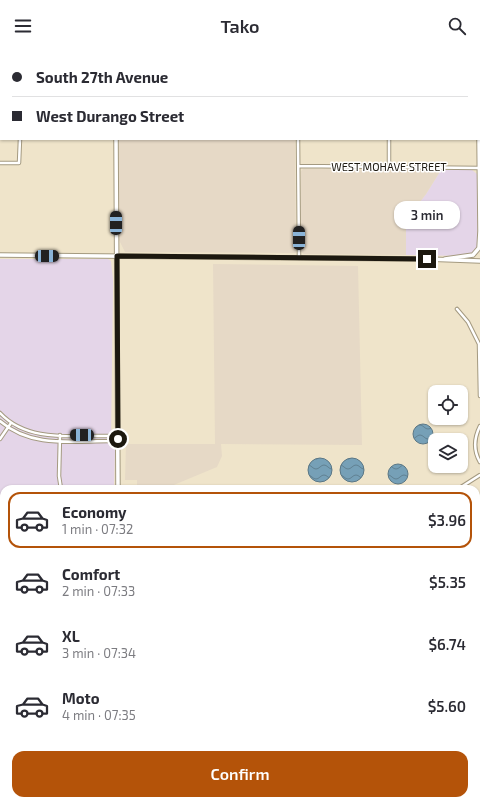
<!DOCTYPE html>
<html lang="en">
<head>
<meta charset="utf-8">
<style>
	:root { --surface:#fff; --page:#f2f2f3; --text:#2b2b33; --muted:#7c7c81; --line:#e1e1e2; --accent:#b45309 }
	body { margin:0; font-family:"Exo 2",sans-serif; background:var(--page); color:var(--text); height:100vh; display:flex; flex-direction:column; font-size:15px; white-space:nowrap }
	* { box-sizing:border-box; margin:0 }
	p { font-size:13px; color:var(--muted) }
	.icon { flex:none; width:22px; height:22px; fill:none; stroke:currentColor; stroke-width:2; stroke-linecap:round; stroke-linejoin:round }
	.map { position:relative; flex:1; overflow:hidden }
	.drawer { position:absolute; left:0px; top:433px; width:480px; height:320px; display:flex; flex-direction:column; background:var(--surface); border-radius:12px 12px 0 0; box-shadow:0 1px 3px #0004 }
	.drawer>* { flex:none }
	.banner { position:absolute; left:0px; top:0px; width:480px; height:88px; box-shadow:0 1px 3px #0004; display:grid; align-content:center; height:88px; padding:0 12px; background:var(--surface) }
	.buttons { position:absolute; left:428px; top:333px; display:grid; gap:8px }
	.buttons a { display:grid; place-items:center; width:40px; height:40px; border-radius:8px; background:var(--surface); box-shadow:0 1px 3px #0004; font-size:20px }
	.end { position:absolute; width:18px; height:18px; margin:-9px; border:5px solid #1c180f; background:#fff; box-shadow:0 0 0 2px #fff }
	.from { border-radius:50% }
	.bubble { position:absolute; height:28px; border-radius:12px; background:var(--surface); box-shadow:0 1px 3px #0004; font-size:13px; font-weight:600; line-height:28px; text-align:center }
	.car { position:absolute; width:12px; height:24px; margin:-12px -6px; border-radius:5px; box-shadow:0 0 3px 1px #0007; background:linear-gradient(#222 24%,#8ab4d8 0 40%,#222 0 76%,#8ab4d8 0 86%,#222 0) }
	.banner b { display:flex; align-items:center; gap:14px; height:38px; font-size:15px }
	.banner b+b { border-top:1px solid var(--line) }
	.banner i { width:10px; height:10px; background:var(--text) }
	ul { padding:7px 0 0; list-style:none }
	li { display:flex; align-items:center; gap:12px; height:56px; margin:0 8px 6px; padding:0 4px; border:2px solid transparent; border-radius:12px }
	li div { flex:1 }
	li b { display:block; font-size:15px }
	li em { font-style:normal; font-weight:600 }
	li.active { border-color:var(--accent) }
	li>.icon { width:36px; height:36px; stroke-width:1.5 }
	.button { display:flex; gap:8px; margin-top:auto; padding:8px 12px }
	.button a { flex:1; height:46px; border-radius:12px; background:var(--accent); color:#fff; font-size:16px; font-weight:600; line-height:46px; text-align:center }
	header { display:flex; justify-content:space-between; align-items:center; height:52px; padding:0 12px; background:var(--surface); font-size:18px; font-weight:600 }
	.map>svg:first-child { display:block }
</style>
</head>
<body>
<header><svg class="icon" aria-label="menu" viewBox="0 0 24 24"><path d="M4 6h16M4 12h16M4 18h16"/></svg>Tako<svg class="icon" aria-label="search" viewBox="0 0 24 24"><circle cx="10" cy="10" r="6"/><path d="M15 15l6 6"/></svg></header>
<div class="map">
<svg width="480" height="753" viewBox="0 0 480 753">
	<defs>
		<pattern id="water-waves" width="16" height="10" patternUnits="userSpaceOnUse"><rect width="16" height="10" fill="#76a0b7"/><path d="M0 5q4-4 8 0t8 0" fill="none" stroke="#608193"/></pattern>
	</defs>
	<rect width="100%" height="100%" fill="#efe4ca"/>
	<path fill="#e4d5e8" d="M441,118h31l5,4 1,73 -4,6 -10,3 -58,-1v-35l20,-26z
		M0,207h108l3,2 2,19 -2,163 4,7 -1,39h-110v21l-4,-3z"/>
	<path fill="#e6d9c6" d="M118,0h176v1h-176z
		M118,87h177l1,114 -171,-1 -6,-12z
		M303,117l138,1 -15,24 -20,26v35l-102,-1 -3,-2v-81z
		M213,212l145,2 4,179 -141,-1 1,12 -5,11 -48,20 -32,-1v-6h-12l1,-36h89z
		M476,589h4v164h-357l-1,-4h354z"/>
	<path fill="url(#water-waves)" stroke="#5b7785" d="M413 382a10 10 0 1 1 20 0a10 10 0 1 1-20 0Z
		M308 418a12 12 0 1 1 24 0a12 12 0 1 1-24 0Z
		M340 418a12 12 0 1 1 24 0a12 12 0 1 1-24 0Z
		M388 422a10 10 0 1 1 20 0a10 10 0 1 1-20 0Z"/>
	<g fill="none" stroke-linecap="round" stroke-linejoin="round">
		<path stroke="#76a0b7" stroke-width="3" d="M0,564h4"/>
		<g stroke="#a49a81" stroke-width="4.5">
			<path id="minor" d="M23,0v1
				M298,0v1
				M389,0v1
				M0,20h1
				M298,87l1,119
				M389,87v28
				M0,111h19l1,-24
				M299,114l180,2
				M457,257l11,13 11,22 1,52
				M0,361c28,30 73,22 110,23l8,3
				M0,369c31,27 72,20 110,20l8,-2
				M480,374c-6,12 -7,24 0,36
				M60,383l-1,41 2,13
				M0,387l11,-16
				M458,437l22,-14
				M0,453l4,2
				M476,477l4,-3
				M476,502h4"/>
		</g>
		<g stroke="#a49a81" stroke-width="5.5">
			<path id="tertiary" d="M0,203l427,4 53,2"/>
		</g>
		<g stroke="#a49a81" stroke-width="5.5">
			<path id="secondary" d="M116,0v1
				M479,0v1
				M116,87l2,350
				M479,87l1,92
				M445,207l28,-4 6,-7 1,-17
				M0,571h4
				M476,571l4,1"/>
		</g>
		<use href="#minor" stroke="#fff" stroke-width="2.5"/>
		<use href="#tertiary" stroke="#fff" stroke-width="3.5"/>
		<use href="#secondary" stroke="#fff" stroke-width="3.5"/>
		<path stroke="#433e32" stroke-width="1" stroke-dasharray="2 4" stroke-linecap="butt" d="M476,576l4,-1
			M476,583h4"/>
	</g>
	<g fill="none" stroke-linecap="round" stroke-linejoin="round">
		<path stroke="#1c180f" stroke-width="5" d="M118,387l-1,-183 310,3"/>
	</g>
	<g text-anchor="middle" stroke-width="3" stroke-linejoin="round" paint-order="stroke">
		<g font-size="11" fill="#1c180f" stroke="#fff">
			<text x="389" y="119">WEST MOHAVE STREET</text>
		</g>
	</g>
</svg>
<div class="buttons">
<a><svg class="icon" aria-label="locate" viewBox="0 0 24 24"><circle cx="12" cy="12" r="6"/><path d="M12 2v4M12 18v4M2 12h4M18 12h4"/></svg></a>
<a><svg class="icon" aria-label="layers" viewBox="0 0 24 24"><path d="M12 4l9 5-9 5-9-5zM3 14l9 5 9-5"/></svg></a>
</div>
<i class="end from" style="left:118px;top:387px"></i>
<i class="end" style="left:427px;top:207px"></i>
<div class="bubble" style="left:394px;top:149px;width:66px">3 min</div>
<i class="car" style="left:116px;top:171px;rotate:0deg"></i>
<i class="car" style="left:299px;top:186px;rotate:0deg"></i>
<i class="car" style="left:47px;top:204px;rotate:90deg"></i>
<i class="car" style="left:82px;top:383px;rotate:271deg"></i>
<div class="banner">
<b><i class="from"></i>South 27th Avenue</b>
<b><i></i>West Durango Street</b>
</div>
<section class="drawer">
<ul>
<li class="active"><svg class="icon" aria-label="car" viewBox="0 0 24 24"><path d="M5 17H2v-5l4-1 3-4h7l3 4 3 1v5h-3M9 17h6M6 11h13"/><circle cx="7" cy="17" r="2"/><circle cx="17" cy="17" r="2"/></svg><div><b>Economy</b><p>1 min · 07:32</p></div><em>$3.96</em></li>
<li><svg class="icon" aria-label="car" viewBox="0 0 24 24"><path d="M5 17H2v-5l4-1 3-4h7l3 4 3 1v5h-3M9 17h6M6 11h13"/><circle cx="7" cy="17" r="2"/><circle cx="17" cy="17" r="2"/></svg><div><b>Comfort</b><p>2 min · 07:33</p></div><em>$5.35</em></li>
<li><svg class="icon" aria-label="car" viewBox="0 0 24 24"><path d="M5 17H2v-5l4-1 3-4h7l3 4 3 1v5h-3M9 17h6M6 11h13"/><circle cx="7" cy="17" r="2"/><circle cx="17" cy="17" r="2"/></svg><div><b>XL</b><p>3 min · 07:34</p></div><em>$6.74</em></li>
<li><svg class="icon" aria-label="car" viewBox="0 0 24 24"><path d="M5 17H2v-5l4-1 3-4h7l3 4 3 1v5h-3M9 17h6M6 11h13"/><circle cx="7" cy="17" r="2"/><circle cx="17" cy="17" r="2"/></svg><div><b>Moto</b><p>4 min · 07:35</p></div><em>$5.60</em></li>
</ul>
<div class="button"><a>Confirm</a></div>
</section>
</div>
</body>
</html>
